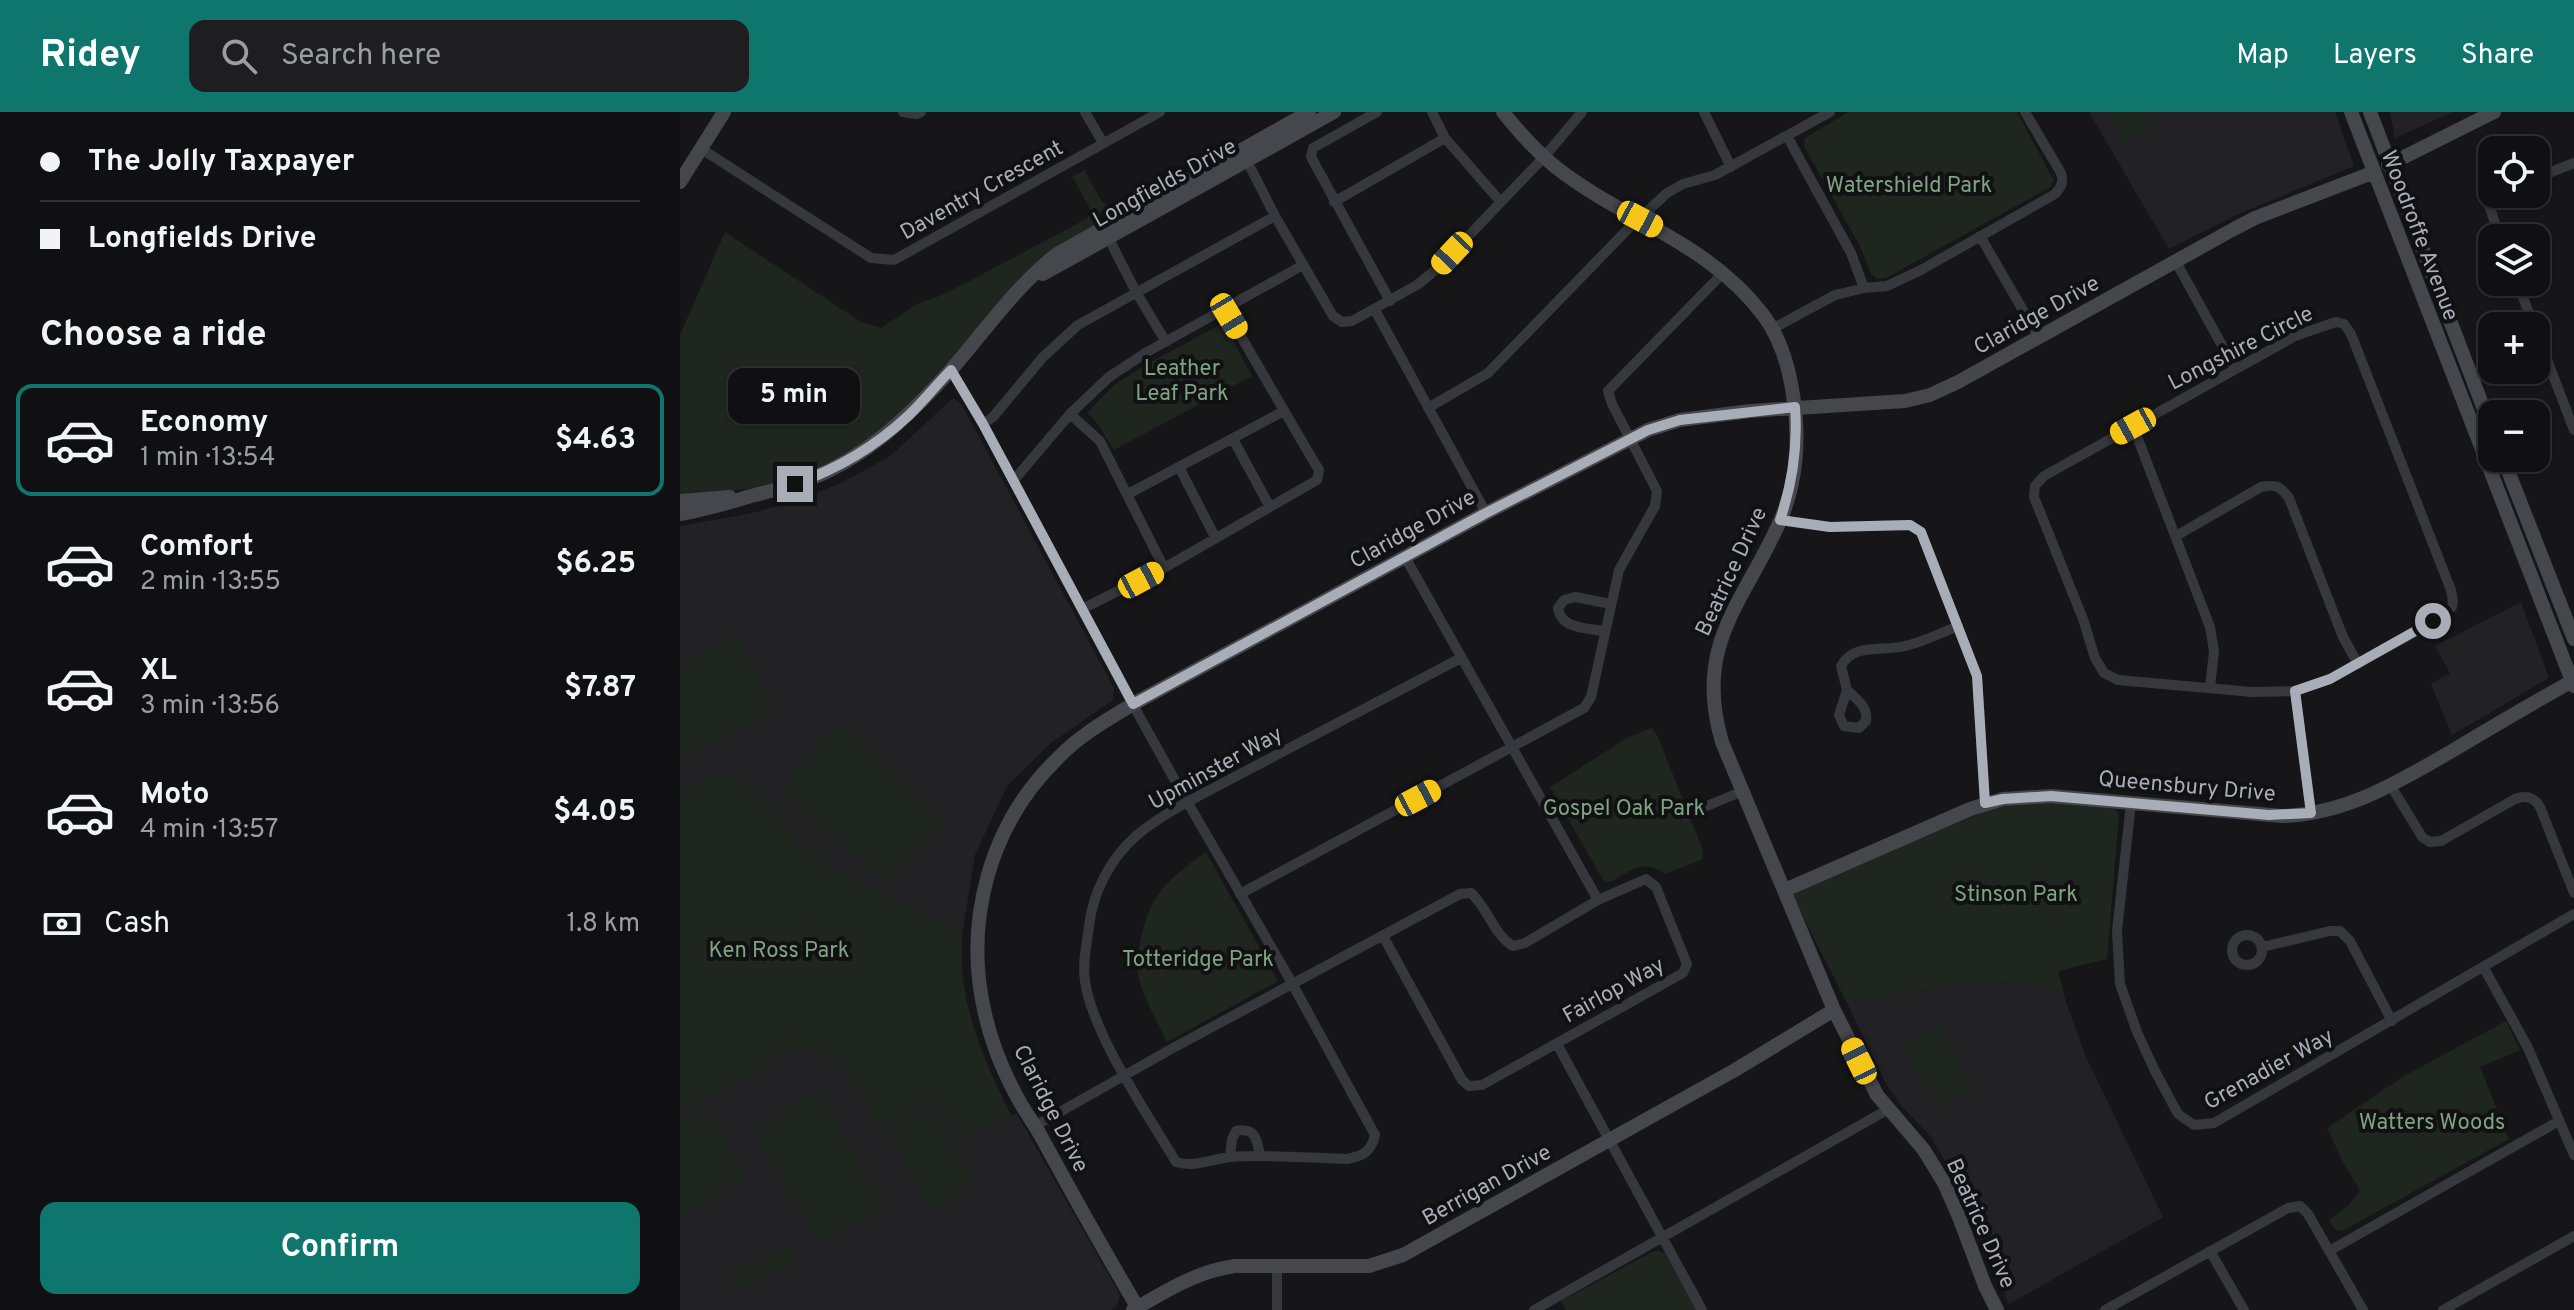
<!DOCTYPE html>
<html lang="en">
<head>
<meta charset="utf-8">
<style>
	:root { --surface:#101012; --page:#1e1e20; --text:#f1f3f6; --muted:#9c9d9f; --line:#303032; --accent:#0f766e }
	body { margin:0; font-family:Overpass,sans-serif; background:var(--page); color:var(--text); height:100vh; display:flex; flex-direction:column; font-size:30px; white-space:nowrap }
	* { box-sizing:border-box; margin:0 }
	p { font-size:26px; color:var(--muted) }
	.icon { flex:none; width:44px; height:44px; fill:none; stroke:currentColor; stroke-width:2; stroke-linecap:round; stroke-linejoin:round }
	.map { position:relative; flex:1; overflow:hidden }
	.drawer { display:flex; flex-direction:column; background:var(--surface); width:680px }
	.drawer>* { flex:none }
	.guide { display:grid; align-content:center; height:176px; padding:0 40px; background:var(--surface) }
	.controls { position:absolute; left:1798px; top:24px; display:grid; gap:16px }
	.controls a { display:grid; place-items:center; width:72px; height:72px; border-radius:16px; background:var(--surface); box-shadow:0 2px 6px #0004,0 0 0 2px var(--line); font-size:40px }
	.end { position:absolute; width:36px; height:36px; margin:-18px; border:10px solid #a8adb8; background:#111; box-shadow:0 0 0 4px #111 }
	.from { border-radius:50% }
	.bubble { position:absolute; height:56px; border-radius:16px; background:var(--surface); box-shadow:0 2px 6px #0004,0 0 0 2px var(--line); font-size:26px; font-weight:700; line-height:56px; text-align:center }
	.car { position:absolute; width:24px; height:48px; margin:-24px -12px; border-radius:10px; box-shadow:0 0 6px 2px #0007; background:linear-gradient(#f5c518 24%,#345 0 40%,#f5c518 0 76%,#345 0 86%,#f5c518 0) }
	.guide b { display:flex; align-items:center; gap:28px; height:76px; font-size:30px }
	.guide b+b { border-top:2px solid var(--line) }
	.guide i { width:20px; height:20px; background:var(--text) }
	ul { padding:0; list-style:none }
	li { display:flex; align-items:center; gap:24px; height:112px; margin:0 16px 12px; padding:0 24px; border:4px solid transparent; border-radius:16px }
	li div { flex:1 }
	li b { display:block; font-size:30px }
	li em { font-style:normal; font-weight:700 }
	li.active { border-color:var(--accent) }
	li>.icon { width:72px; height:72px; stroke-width:1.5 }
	h2 { padding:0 40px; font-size:36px; line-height:96px }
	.pay { display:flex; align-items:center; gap:20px; height:88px; padding:0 40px; font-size:30px }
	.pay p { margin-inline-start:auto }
	.cta { display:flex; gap:16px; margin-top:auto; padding:16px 40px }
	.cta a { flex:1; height:92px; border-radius:16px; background:var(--accent); color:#fff; font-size:32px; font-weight:700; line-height:92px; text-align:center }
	header { display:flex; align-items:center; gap:48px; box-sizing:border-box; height:112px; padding:0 40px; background:var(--accent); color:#fff }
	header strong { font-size:38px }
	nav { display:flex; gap:44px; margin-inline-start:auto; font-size:28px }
	.search { width:560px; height:72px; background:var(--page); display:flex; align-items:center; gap:20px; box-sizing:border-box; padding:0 28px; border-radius:16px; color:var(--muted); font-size:30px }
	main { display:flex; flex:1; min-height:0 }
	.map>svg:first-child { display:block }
</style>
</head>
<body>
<header>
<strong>Ridey</strong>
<div class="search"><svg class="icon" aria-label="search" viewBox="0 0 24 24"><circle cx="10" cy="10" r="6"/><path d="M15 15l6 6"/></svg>Search here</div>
<nav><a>Map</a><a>Layers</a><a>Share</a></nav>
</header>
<main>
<section class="drawer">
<div class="guide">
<b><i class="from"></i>The Jolly Taxpayer</b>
<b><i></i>Longfields Drive</b>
</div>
<h2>Choose a ride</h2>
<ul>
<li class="active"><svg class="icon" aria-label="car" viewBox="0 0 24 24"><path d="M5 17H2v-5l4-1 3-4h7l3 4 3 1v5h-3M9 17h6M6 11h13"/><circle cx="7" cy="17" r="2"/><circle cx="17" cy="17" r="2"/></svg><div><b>Economy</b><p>1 min · 13:54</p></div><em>$4.63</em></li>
<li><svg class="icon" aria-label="car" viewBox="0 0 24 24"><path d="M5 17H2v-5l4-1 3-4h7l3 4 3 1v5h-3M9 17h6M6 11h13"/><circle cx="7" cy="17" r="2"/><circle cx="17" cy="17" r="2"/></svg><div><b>Comfort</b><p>2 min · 13:55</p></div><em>$6.25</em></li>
<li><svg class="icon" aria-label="car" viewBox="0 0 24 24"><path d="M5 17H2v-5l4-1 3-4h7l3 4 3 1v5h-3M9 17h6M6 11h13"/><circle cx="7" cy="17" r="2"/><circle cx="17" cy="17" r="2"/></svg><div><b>XL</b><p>3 min · 13:56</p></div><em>$7.87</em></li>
<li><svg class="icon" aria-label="car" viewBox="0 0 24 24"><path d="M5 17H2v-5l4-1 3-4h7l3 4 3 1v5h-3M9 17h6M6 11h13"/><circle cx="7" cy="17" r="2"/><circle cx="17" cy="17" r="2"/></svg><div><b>Moto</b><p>4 min · 13:57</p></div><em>$4.05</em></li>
</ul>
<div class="pay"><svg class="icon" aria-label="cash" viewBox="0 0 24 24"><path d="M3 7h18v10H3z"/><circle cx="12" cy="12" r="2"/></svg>Cash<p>1.8 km</p></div>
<div class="cta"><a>Confirm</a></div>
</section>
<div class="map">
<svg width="1894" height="1198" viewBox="0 0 1894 1198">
	<rect width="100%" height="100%" fill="#161618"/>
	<path fill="#222225" d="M1409,0h246l19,54 -120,50 -65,33z
		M1710,0h63l-58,26z
		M273,286l9,7 152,283 -1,12 -62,43 -44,43 -32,69 -13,80 -132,-69 -150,220v-560l68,-12 46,-12 47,-19 48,-26z
		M1841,490l28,76 -97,57 -21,-51 19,-11 -15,-27z
		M1303,868l80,9 3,13 20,55 77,160 -154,87 -57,-130 -21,-37 -29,-30 -16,-23 -39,-81z
		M123,936l19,3 111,46 26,45 51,-27 7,-1 103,181 -4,12 -5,3h-431v-199l105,-60z"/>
	<path fill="#1e261f" d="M1168,0h169l37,69 -4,6 -164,91 -9,1 -6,-5 -11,-28 -56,-100 1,-8z
		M1460,0l9,16 -23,14 -17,-29z
		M406,57l-1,3 17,30 11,4 -17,9 3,8 -46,27 -136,151 -66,51 -39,19 -56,17 -76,8v-161l45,-103 136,90 20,6 36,-24 28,-10 143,-76 2,-9 -16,-30 -4,-1z
		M540,213l10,10 22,41 -138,74 -18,-28 -9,-9 27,-28 33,-21z
		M56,524l41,73 -97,54v-96z
		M158,613l106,97 -57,62 -106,-97z
		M972,616l6,9 44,111 1,11 -38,15c-22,-16 -34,-3 -55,8l-7,-2 -53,-93 77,-49z
		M51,661c20,8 59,47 63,69l32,12 4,12 132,69c0,16 -1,34 2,50 7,47 26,88 47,130l-52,27 -26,-44 -54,34c-18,-37 -35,-88 -86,-82l-113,61v-320l36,-15z
		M1356,689l75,5 8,8 -12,145 -49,12 5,18 -80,-9 -136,23 -55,-108c76,-35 161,-86 244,-94z
		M526,740l72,129 -111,61c-10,-23 -28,-50 -30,-74 -1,-8 2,-17 3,-25 8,-46 29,-66 66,-91z
		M1826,909l14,29 -40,17 29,72 -167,92 -8,-2 -5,-9 20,-15 11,-15 -15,-24 -18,-38 77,-52z
		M1258,914l35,61 -35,20 -35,-60z
		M140,979l66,117 -67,37 -67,-116z
		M251,995l44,76 -44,25 -43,-77z
		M27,997l39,68 -66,37v-90z
		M110,1133l7,17 -61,28 -7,-16z
		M974,1139h6l5,3 34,56h-133l-5,-9z"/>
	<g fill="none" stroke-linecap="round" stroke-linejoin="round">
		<path stroke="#37383d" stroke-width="10" d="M223,0l13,2 5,-2
			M405,0l18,31
			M697,0l-64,36 -2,9 79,144
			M752,0l13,26 55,63
			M1024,0l27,55
			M1107,24l64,117 13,35
			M20,36l171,110 23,2 266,-148
			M564,43l31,61 58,100 9,6 10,-1 65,-36 21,-17 106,-111 38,-45
			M1856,66l38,-15
			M654,90l111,-64
			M427,123l29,57 30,50
			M1300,124l59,102
			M1820,126l-10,-30 6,-10 7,-4
			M1496,150l59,107
			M1837,170l17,44
			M695,198l111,203
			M1656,210l8,2 7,10 100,256 2,11 -1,6 -39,26 -83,46 -35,12 -43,1 -134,-12 -14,-7 -9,-15 -12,-39 -49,-122 1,-11 9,-10 251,-140z
			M1092,217l63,-34 29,-7 23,-2 34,-16 134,-76c6,-7 9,-12 6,-21l-36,-61
			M1856,219l38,99
			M271,258l32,54 144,270 60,108 5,8 96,166 87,159c-4,17 -12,21 -28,24 -38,-1 -77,-5 -115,-2 -18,1 -38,11 -56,5 -28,-47 -84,-129 -91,-181 -3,-18 2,-37 4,-55 4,-34 21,-67 47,-90 16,-14 34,-24 51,-34l274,-144
			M748,296l60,-35 140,-144 39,-36 16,-9 32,-9 115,-63
			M390,302l30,27 64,127
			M303,312l10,-7 50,-60 35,-32 197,-109
			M1453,314l77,201 4,24 -4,37
			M553,327l37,68
			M499,355l36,70
			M334,368l56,-66 39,-37 38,-25 156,-87
			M448,382l156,-83
			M1100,408l50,7 80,-2 11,7 56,144 8,127
			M1496,424l85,-49c15,-3 19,-1 28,11l54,139 15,27
			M725,445l193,343
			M402,497l82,-41 153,-88 2,-10 -5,-8 -89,-153
			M924,519c-18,-3 -43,-2 -46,-23l6,-8 11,-3 36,7
			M1167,578c10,10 21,16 19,31l-7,7 -15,-2 -5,-11 8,-25 -6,-24c14,-24 41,-14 64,-20 18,-4 36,-13 53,-20
			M1615,579l16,122
			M1711,674l31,51 8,5 11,-1 74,-42c11,-4 19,-2 25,8l34,86
			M1451,691l-14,128 3,53 17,48 18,39 23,43 16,11 20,-2 360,-209
			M1005,703l58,-24
			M560,782l344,-186 7,-11 28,-127 36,-64 2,-15 -45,-87 -4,-13 115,-118
			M1552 838a15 15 0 1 1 30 0a15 15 0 1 1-30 0Z
			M1582,835l68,-16h10l10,10 42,80
			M1804,856l44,80 46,107
			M877,932l145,266
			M355,1014l138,-78 287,-154 11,-1c17,15 22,41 42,53l12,-3 73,-43 48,-21 10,8 31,77 -4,9 -9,5 -192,107 -13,1 -7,-6 -79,-144
			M550,1045l2,-18 4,-8c20,-4 21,9 24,25
			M1530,1139l34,59
			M1649,1139l230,-130
			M597,1154v44
			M854,1198l353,-200
			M1425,1198l183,-102 12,-2 8,8 55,96
			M1763,1198l131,-74"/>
		<path stroke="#45474d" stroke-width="14" d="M823,0c15,19 31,37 50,53 70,56 155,76 211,151 17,23 25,52 29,79 7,42 4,87 -13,126 -36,82 -87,123 -58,221l112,268 43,85 47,55 20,33 15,34 26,69 12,24
			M1671,0l223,574
			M1690,0l122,318
			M1708,53l106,-53
			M0,70l44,-70
			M363,162l291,-162
			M1823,346l71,181
			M0,389l50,-4
			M0,402c25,-4 48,-11 71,-18 20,-5 40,-10 59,-17 58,-23 99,-63 140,-108 35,-40 65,-84 107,-117l252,-142
			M1105,778l185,-81 33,-10 48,-3 231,20c65,-2 116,-34 170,-65 40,-24 81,-48 122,-71
			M453,1198c33,-19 64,-39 102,-44h134l34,-11 332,-185 99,-60
			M459,1198c-33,-56 -65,-113 -96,-170 -6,-12 -15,-24 -22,-36 -16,-28 -29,-59 -36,-90 -22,-93 5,-191 74,-257 21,-22 48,-37 74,-53l353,-191 162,-83 32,-10 70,-9 155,-10 25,-6 28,-13 274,-152 23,-12 117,-45"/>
	</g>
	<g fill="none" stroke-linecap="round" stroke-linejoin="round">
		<path stroke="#a8adb8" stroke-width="10" d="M115,372c42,-15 80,-37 113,-68 15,-14 28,-31 43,-46l32,54 150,280 353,-191 162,-83 32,-10 115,-13c3,40 -2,75 -15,113l50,7 80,-2 11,7 56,144 8,127 18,-4 48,-3 218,19 42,-2 -16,-122 35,-12 103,-58"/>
	</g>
	<g text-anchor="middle" stroke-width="8" stroke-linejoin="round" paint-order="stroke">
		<g font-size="22" fill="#a8adb8" stroke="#111113">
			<text transform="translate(484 70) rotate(-29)" y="8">Longfields Drive</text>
			<text transform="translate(301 77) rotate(-29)" y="8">Daventry Crescent</text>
			<text transform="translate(1741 123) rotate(69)" y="8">Woodroffe Avenue</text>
			<text transform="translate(1356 202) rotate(-29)" y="8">Claridge Drive</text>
			<text transform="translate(1560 235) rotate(-27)" y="8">Longshire Circle</text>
			<text transform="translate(732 416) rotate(-29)" y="8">Claridge Drive</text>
			<text transform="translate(1050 459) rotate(-65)" y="8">Beatrice Drive</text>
			<text transform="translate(535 655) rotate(-29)" y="8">Upminster Way</text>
			<text transform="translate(1507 673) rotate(5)" y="8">Queensbury Drive</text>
			<text transform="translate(933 877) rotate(-29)" y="8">Fairlop Way</text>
			<text transform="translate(1588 956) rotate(-29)" y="8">Grenadier Way</text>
			<text transform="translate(372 996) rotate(63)" y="8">Claridge Drive</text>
			<text transform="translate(806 1072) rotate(-29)" y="8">Berrigan Drive</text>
			<text transform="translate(1302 1111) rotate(66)" y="8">Beatrice Drive</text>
		</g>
		<g font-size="22" fill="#7fa381" stroke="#111113">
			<text x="1229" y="80">Watershield Park</text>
			<text x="502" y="263">Leather<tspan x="502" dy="25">Leaf Park</tspan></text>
			<text x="944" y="703">Gospel Oak Park</text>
			<text x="1336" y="789">Stinson Park</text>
			<text x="99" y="845">Ken Ross Park</text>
			<text x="518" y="854">Totteridge Park</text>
			<text x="1752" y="1017">Watters Woods</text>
		</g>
	</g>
</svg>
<div class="controls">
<a><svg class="icon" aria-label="locate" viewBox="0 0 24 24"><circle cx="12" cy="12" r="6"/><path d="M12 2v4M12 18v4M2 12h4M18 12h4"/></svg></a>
<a><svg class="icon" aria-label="layers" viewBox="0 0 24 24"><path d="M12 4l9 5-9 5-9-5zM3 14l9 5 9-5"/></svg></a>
<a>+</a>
<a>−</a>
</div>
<i class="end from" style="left:1753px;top:509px"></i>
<i class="end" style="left:115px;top:372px"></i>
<div class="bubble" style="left:48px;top:256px;width:132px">5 min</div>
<i class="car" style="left:960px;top:107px;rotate:118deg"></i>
<i class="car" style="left:772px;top:141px;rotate:223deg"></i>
<i class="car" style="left:549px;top:204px;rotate:149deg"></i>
<i class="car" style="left:1453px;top:314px;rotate:241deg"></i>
<i class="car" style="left:461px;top:468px;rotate:62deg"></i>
<i class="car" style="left:738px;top:686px;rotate:62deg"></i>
<i class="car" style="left:1179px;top:949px;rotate:334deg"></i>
</div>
</main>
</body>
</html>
